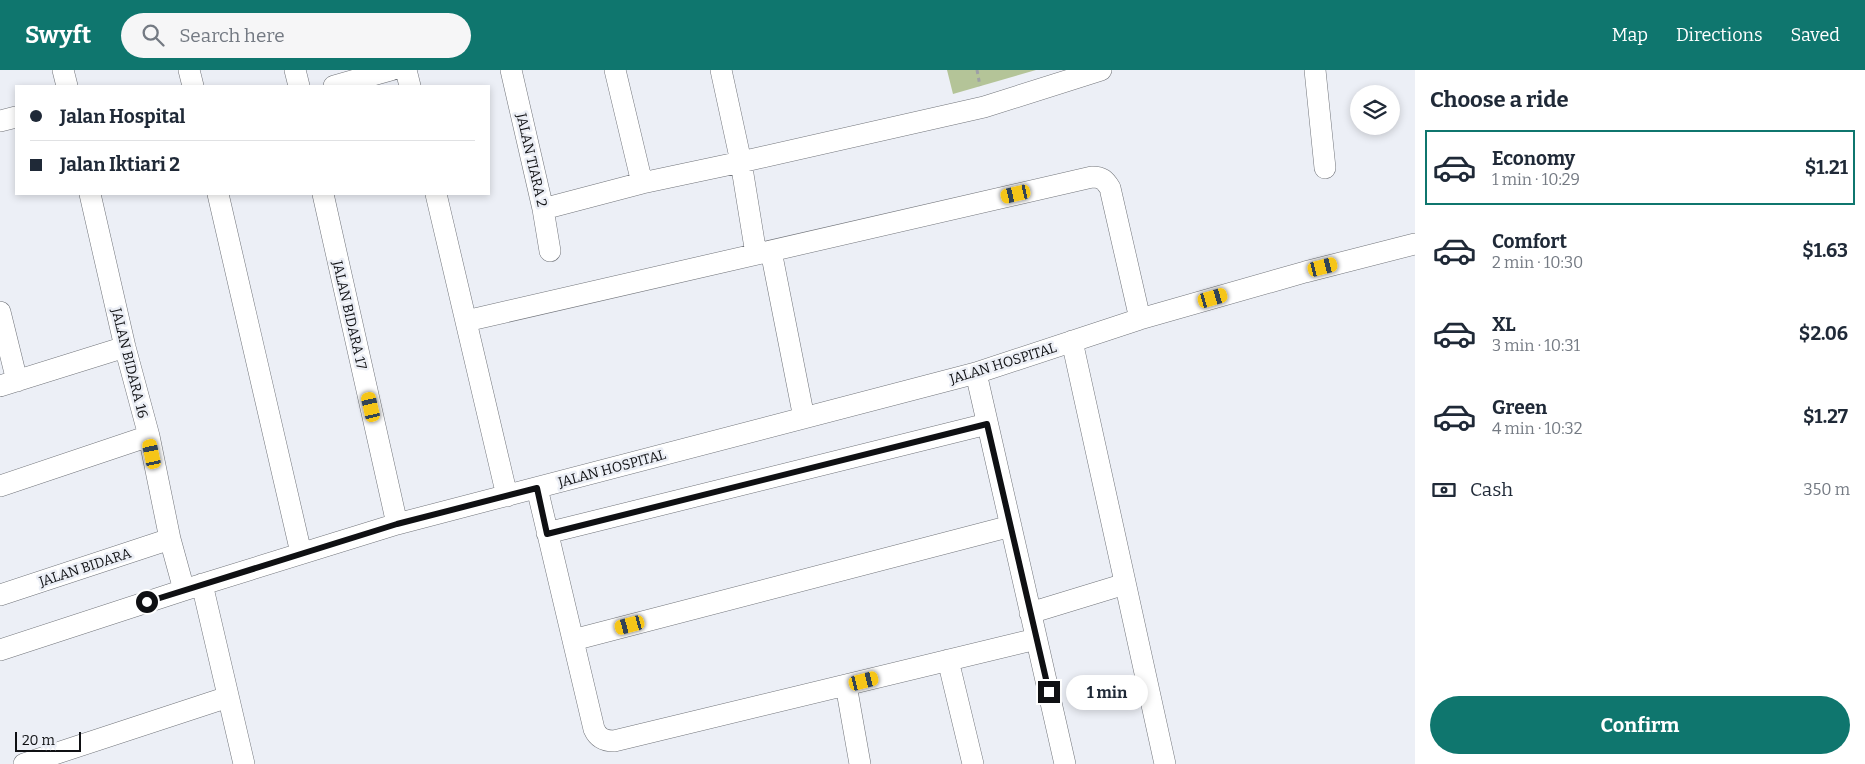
<!DOCTYPE html>
<html lang="en">
<head>
<meta charset="utf-8">
<style>
	:root { --surface:#fff; --page:#f6f6f7; --text:#1f2937; --muted:#747a83; --line:#e0e1e3; --accent:#0f766e }
	body { margin:0; font-family:Bitter,serif; background:var(--page); color:var(--text); height:100vh; display:flex; flex-direction:column; font-size:19px; white-space:nowrap }
	* { box-sizing:border-box; margin:0 }
	p { font-size:16px; color:var(--muted) }
	.icon { flex:none; width:28px; height:28px; fill:none; stroke:currentColor; stroke-width:2; stroke-linecap:round; stroke-linejoin:round }
	.map { position:relative; flex:1; overflow:hidden }
	.panel { display:flex; flex-direction:column; background:var(--surface); width:450px }
	.panel>* { flex:none }
	.guide { position:absolute; left:15px; top:15px; width:475px; height:110px; border-radius:0px; box-shadow:0 2px 8px #0003; display:grid; align-content:center; height:110px; padding:0 15px; background:var(--surface) }
	.buttons { position:absolute; left:1350px; top:15px; display:grid; gap:10px }
	.buttons a { display:grid; place-items:center; width:50px; height:50px; border-radius:50%; background:var(--surface); box-shadow:0 2px 8px #0003; font-size:25px }
	.scale { position:absolute; left:15px; bottom:12px; width:66px; box-sizing:border-box; padding-left:5px; border:2px solid #0f1013; border-top:0; font-size:14px; line-height:18px; white-space:nowrap; color:#0f1013; -webkit-text-stroke:4px #eceff6; paint-order:stroke }
	.end { position:absolute; width:22px; height:22px; margin:-11px; border:6px solid #0f1013; background:#fff; box-shadow:0 0 0 2px #fff }
	.from { border-radius:50% }
	.bubble { position:absolute; height:35px; border-radius:18px; background:var(--surface); box-shadow:0 2px 8px #0003; font-size:16px; font-weight:700; line-height:35px; text-align:center }
	.car { position:absolute; width:15px; height:30px; margin:-15px -8px; border-radius:6px; box-shadow:0 0 4px 1px #0007; background:linear-gradient(#f5c518 24%,#345 0 40%,#f5c518 0 76%,#345 0 86%,#f5c518 0) }
	.guide b { display:flex; align-items:center; gap:18px; height:48px; font-size:19px }
	.guide b+b { border-top:1px solid var(--line) }
	.guide i { width:12px; height:12px; background:var(--text) }
	ul { padding:0; list-style:none }
	li { display:flex; align-items:center; gap:15px; height:75px; margin:0 10px 8px; padding:0 5px; border:2px solid transparent; border-radius:0px }
	li div { flex:1 }
	li b { display:block; font-size:19px }
	li em { font-style:normal; font-weight:700 }
	li.selected { border-color:var(--accent) }
	li>.icon { width:45px; height:45px; stroke-width:1.5 }
	h2 { padding:0 15px; font-size:22px; line-height:60px }
	.pay { display:flex; align-items:center; gap:12px; height:55px; padding:0 15px; font-size:19px }
	.pay p { margin-inline-start:auto }
	.button { display:flex; gap:10px; margin-top:auto; padding:10px 15px }
	.button a { flex:1; height:58px; border-radius:30px; background:var(--accent); color:#fff; font-size:20px; font-weight:700; line-height:58px; text-align:center }
	header { display:flex; align-items:center; gap:30px; box-sizing:border-box; height:70px; padding:0 25px; background:var(--accent); color:#fff }
	header strong { font-size:24px }
	nav { display:flex; gap:28px; margin-inline-start:auto; font-size:18px }
	.search { width:350px; height:45px; background:var(--page); display:flex; align-items:center; gap:12px; box-sizing:border-box; padding:0 18px; border-radius:28px; color:var(--muted); font-size:19px }
	main { display:flex; flex:1; min-height:0 }
	.map>svg:first-child { display:block }
</style>
</head>
<body>
<header>
<strong>Swyft</strong>
<div class="search"><svg class="icon" aria-label="search" viewBox="0 0 24 24"><circle cx="10" cy="10" r="6"/><path d="M15 15l6 6"/></svg>Search here</div>
<nav><a>Map</a><a>Directions</a><a>Saved</a></nav>
</header>
<main>
<div class="map">
<svg width="1415" height="694" viewBox="0 0 1415 694">
	<rect width="100%" height="100%" fill="#eceff6"/>
	<path fill="#b4c498" d="M947,0h89l-83,24z"/>
	<g fill="none" stroke-linecap="round" stroke-linejoin="round">
		<g stroke="#71747a" stroke-width="22">
			<path id="minor" d="M63,0l4,16
				M189,0l4,16
				M295,0l4,16
				M406,0l4,16
				M511,0l32,139 7,42
				M615,0l27,113
				M721,0l20,92 15,92
				M1315,0l10,98
				M334,16l57,-16
				M0,51l16,-4
				M90,124l35,153 24,89 21,103 14,51
				M218,124l83,359
				M323,124l74,330
				M436,124l71,302
				M543,139l99,-26 99,-21 243,-55 117,-37
				M771,181l33,167
				M0,242l17,69
				M466,251l626,-144c10,0 13,3 18,11l30,131
				M1072,271l93,423
				M976,303l89,391
				M0,316l125,-39
				M0,416l149,-50
				M537,418l57,241c4,9 10,12 20,12l422,-102
				M547,463l440,-109
				M202,514l42,180
				M0,525l170,-56
				M1030,543l95,-29
				M573,570l438,-114
				M0,580l184,-60 213,-66 579,-151 164,-54 165,-47 110,-28
				M948,590l25,104
				M846,615l14,79
				M24,694l204,-67"/>
		</g>
		<path stroke="#9ea0a6" stroke-width="3" stroke-dasharray="4 4" stroke-linecap="butt" d="M977,0l3,16"/>
		<use href="#minor" stroke="#fff" stroke-width="21"/>
	</g>
	<g fill="none" stroke-linecap="round" stroke-linejoin="round">
		<path stroke="#0f1013" stroke-width="6" d="M147,532l250,-78 140,-36 10,46 440,-110 62,268"/>
	</g>
	<g text-anchor="middle" stroke-width="5" stroke-linejoin="round" paint-order="stroke">
		<g font-size="14" fill="#0f1013" stroke="#eceff6">
			<text transform="translate(532 90) rotate(77)" y="5">JALAN TIARA 2</text>
			<text transform="translate(350 245) rotate(77)" y="5">JALAN BIDARA 17</text>
			<text transform="translate(130 293) rotate(76)" y="5">JALAN BIDARA 16</text>
			<text transform="translate(1003 293) rotate(-17)" y="5">JALAN HOSPITAL</text>
			<text transform="translate(612 398) rotate(-15)" y="5">JALAN HOSPITAL</text>
			<text transform="translate(85 497) rotate(-18)" y="5">JALAN BIDARA</text>
		</g>
	</g>
</svg>
<div class="buttons">
<a><svg class="icon" aria-label="layers" viewBox="0 0 24 24"><path d="M12 4l9 5-9 5-9-5zM3 14l9 5 9-5"/></svg></a>
</div>
<div class="scale">20 m</div>
<i class="end from" style="left:147px;top:532px"></i>
<i class="end" style="left:1049px;top:622px"></i>
<div class="bubble" style="left:1066px;top:605px;width:82px">1 min</div>
<i class="car" style="left:1016px;top:124px;rotate:257deg"></i>
<i class="car" style="left:1323px;top:197px;rotate:76deg"></i>
<i class="car" style="left:1213px;top:228px;rotate:74deg"></i>
<i class="car" style="left:371px;top:337px;rotate:347deg"></i>
<i class="car" style="left:152px;top:384px;rotate:348deg"></i>
<i class="car" style="left:630px;top:555px;rotate:255deg"></i>
<i class="car" style="left:864px;top:611px;rotate:76deg"></i>
<div class="guide">
<b><i class="from"></i>Jalan Hospital</b>
<b><i></i>Jalan Iktiari 2</b>
</div>
</div>
<section class="panel">
<h2>Choose a ride</h2>
<ul>
<li class="selected"><svg class="icon" aria-label="car" viewBox="0 0 24 24"><path d="M5 17H2v-5l4-1 3-4h7l3 4 3 1v5h-3M9 17h6M6 11h13"/><circle cx="7" cy="17" r="2"/><circle cx="17" cy="17" r="2"/></svg><div><b>Economy</b><p>1 min · 10:29</p></div><em>$1.21</em></li>
<li><svg class="icon" aria-label="car" viewBox="0 0 24 24"><path d="M5 17H2v-5l4-1 3-4h7l3 4 3 1v5h-3M9 17h6M6 11h13"/><circle cx="7" cy="17" r="2"/><circle cx="17" cy="17" r="2"/></svg><div><b>Comfort</b><p>2 min · 10:30</p></div><em>$1.63</em></li>
<li><svg class="icon" aria-label="car" viewBox="0 0 24 24"><path d="M5 17H2v-5l4-1 3-4h7l3 4 3 1v5h-3M9 17h6M6 11h13"/><circle cx="7" cy="17" r="2"/><circle cx="17" cy="17" r="2"/></svg><div><b>XL</b><p>3 min · 10:31</p></div><em>$2.06</em></li>
<li><svg class="icon" aria-label="car" viewBox="0 0 24 24"><path d="M5 17H2v-5l4-1 3-4h7l3 4 3 1v5h-3M9 17h6M6 11h13"/><circle cx="7" cy="17" r="2"/><circle cx="17" cy="17" r="2"/></svg><div><b>Green</b><p>4 min · 10:32</p></div><em>$1.27</em></li>
</ul>
<div class="pay"><svg class="icon" aria-label="cash" viewBox="0 0 24 24"><path d="M3 7h18v10H3z"/><circle cx="12" cy="12" r="2"/></svg>Cash<p>350 m</p></div>
<div class="button"><a>Confirm</a></div>
</section>
</main>
</body>
</html>
